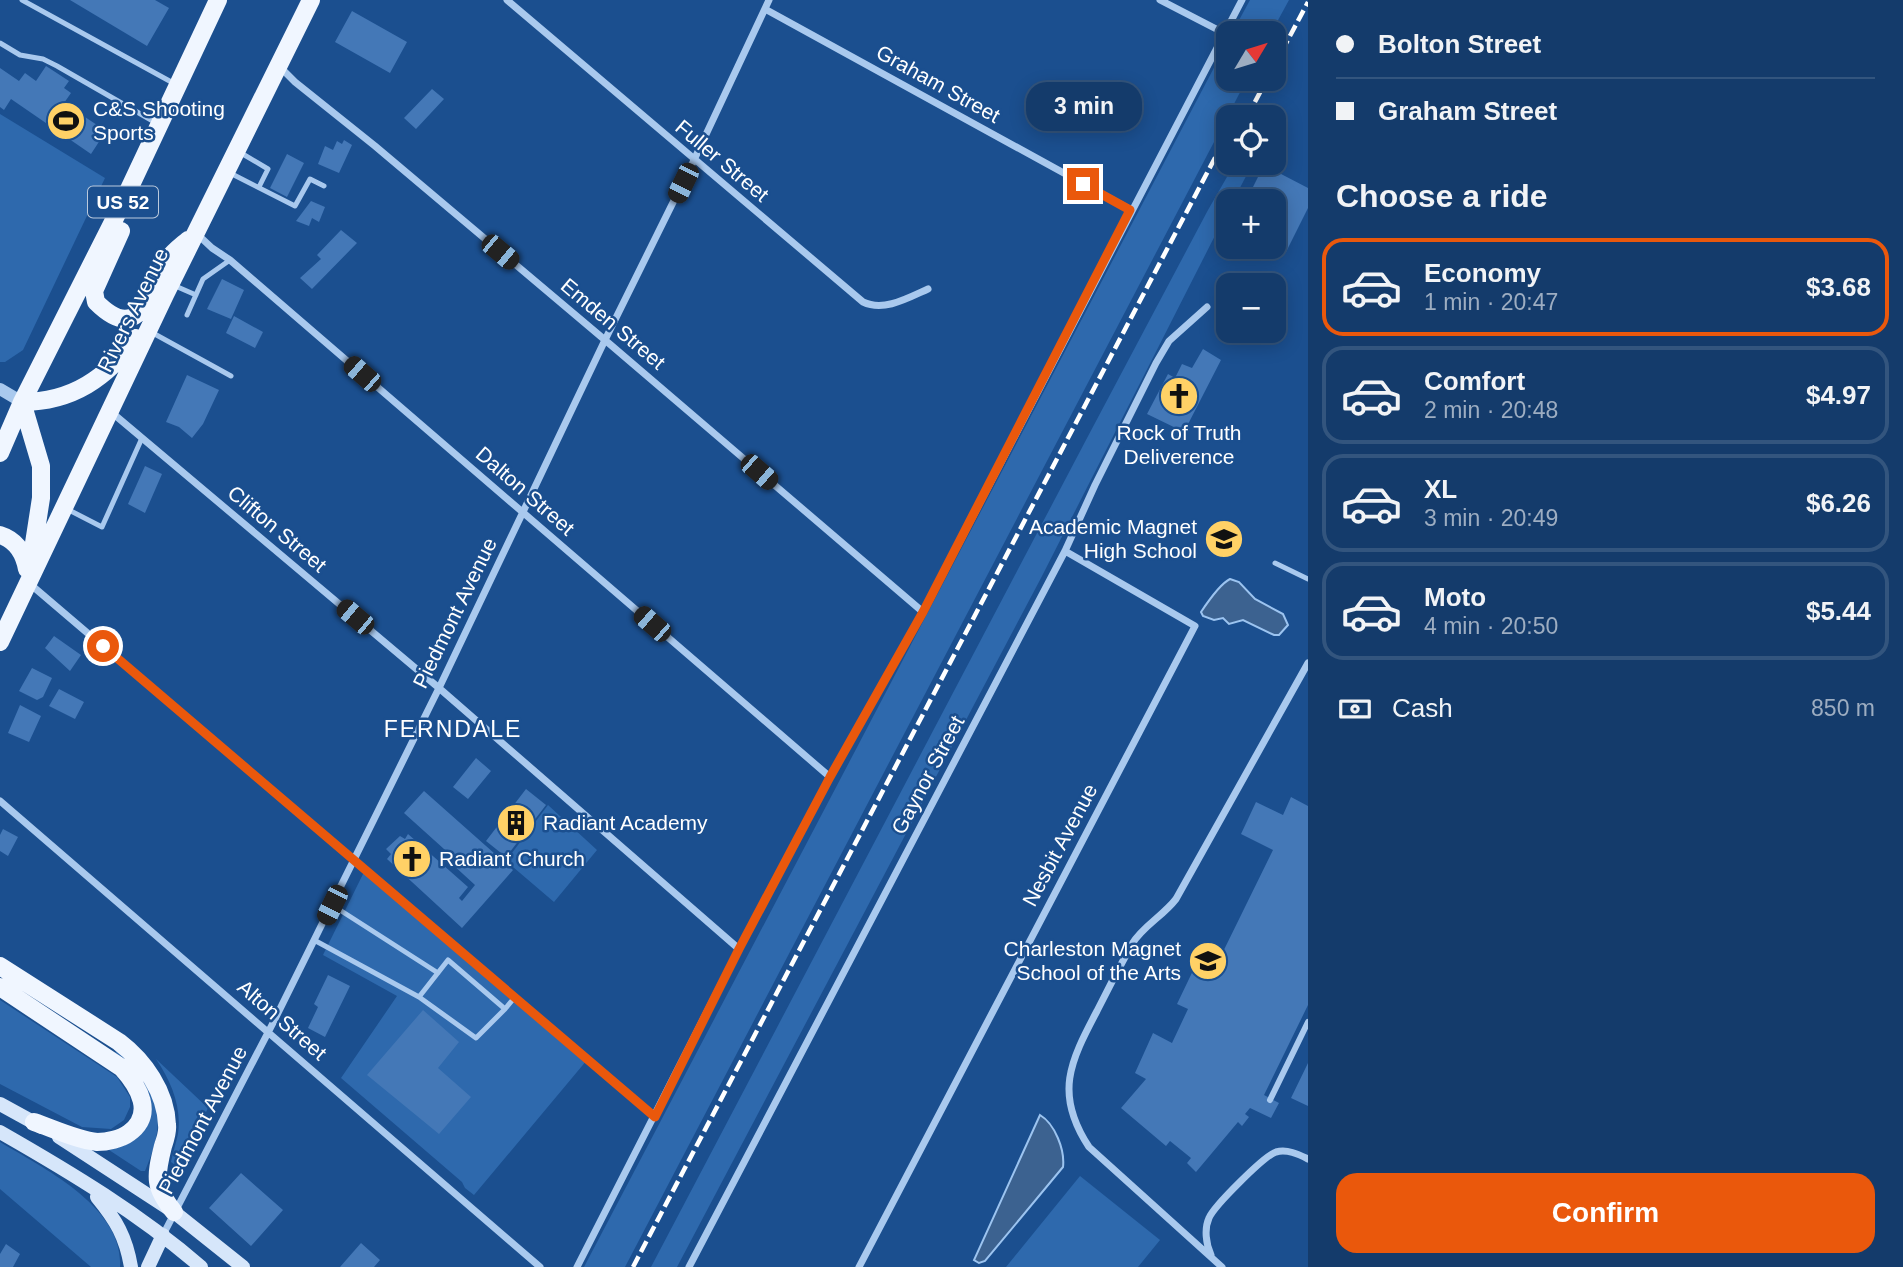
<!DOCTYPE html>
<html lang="en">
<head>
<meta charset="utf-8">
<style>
	:root { --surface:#143b6b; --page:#1d4271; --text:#f1f3f6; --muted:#9dadc1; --line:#33557e; --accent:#ea580c }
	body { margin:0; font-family:Arial,sans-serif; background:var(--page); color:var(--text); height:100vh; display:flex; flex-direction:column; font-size:26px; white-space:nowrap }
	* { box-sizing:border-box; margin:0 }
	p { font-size:23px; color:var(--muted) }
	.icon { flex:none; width:38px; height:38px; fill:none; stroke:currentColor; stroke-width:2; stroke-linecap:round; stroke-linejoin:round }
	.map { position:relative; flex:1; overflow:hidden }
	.drawer { display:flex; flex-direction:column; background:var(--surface); width:595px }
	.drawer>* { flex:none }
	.guide { display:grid; align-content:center; height:154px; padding:0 28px; background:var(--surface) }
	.needle { width:46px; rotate:52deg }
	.controls { position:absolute; left:1216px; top:21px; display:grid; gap:14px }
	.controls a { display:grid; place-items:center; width:70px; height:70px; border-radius:14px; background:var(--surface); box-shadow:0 4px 18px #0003,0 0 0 2px var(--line); font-size:35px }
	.end { position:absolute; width:32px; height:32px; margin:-16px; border:9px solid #ea580c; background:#fff; box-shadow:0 0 0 4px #fff }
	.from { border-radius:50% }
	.bubble { position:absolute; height:49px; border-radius:21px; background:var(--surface); box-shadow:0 4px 18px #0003,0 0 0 2px var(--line); font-size:23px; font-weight:800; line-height:49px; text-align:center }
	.car { position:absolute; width:21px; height:42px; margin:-21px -10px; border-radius:9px; box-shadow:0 0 5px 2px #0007; background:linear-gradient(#222 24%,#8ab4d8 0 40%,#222 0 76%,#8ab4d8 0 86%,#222 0) }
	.guide b { display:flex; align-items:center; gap:24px; height:66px; font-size:26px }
	.guide b+b { border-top:2px solid var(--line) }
	.guide i { width:18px; height:18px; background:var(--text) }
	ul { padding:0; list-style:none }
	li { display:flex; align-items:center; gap:21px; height:98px; margin:0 14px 10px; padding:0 14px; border:4px solid var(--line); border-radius:21px }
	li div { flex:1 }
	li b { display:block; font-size:26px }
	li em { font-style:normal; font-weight:800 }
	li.current { border-color:var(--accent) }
	li>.icon { width:63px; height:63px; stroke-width:1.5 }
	h2 { padding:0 28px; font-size:32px; line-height:84px }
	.pay { display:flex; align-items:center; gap:18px; height:77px; padding:0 28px; font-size:26px }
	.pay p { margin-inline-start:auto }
	.primary-button { display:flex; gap:14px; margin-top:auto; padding:14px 28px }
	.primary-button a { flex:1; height:80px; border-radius:21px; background:var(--accent); color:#fff; font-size:28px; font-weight:800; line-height:80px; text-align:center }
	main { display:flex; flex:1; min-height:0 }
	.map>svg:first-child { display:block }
</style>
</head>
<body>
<main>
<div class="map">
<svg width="1308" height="1267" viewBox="0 0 1308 1267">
	<rect width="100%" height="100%" fill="#1b4f8f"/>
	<path fill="#2e69ad" d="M1250,0h39l-18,33h-39z
		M1228,41v38h19l-622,1188h-41z
		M0,114l105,64 -82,172 -18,12h-5z
		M1235,163h18l-20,38h-5v9l-187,368 -364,689h-26l435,-827 122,-230z
		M548,805l49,45 -43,52 -48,-41z
		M365,870l222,190 -113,135 -9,-7 -3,-6 -121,-104 56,-82 -74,-41z
		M0,1000l117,77 13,20v10l-6,13 -13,9 -29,-2 -82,-43z
		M117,1051c42,41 52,64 28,120h-4l-32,-21c16,-4 28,-8 37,-22 18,-30 -10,-56 -31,-76z
		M156,1059l52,49 -29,60 -8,-6c2,-10 5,-19 7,-28 4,-27 -7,-53 -22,-75z
		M0,1142c43,26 124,65 120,125h-29l-91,-78z
		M1080,1176l80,64 -22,27h-132z"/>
	<path fill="#3c6290" stroke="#9cc4f0" stroke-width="2" d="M1230,579l9,3 16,17 28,15 5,11 -9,10h-5l-31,-15 -14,4 -6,-6 -9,2 -11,-4 -2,-4c6,-9 19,-28 29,-33z
		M1040,1115c15,9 25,35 23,52l-78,94 -6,2 -5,-3z"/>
	<path fill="#4478b7" d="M70,0h85l14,8 -22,38z
		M352,11l55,31 -17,31 -55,-31z
		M46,66l23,15 -5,7 7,5 -7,10 42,28 -15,23 -80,-55 -7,11 -4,-3v-39l19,13 6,-8 11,8z
		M432,89l12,10 -28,30 -12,-11z
		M344,140l8,5 -13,28 -21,-9 7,-18 8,4 4,-9 5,3z
		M287,154l17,9 -17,34 -17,-9z
		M1264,165l44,23v20l-22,44 -12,-7v-44h-28z
		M311,201l14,6 -6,15 -7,-4 -3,8 -13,-5z
		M341,230l16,13 -45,46 -12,-11 21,-19 -4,-4z
		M222,279l22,11 -13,29 -24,-10z
		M234,316l29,16 -8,16 -29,-15z
		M1203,349l18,11 -37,72 -37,-18 21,-40 7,4 7,-14 10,4z
		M187,375l32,15 -16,34 -11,14 -13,-11 -13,-5z
		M145,466l17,8 -17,39 -17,-9z
		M54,636l27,19 -11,16 -25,-23z
		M32,668l20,10 -9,19 -6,3 -18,-9z
		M59,689l25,13 -9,17 -26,-13z
		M20,705l21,11 -12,26 -21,-9z
		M476,758l15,13 -23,28 -15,-12z
		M526,789l20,16 -40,52 -20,-16z
		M424,791l89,79 -51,58 -75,-69 4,-5 -5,-5 14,-13 5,3 3,-5 60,53 -9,11 3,3 13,-16 -24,-22 3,-5 -50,-45z
		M1291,797l17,9v199l-44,90 15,8 -8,15 -21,-10 -5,6 4,3 -7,9 -4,-4 -42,50 -9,-9 4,-5 -21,-17 -4,5 -45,-38 25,-29 -11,-6 18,-40 19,10 16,-34 -11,-5 23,-48 17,8 56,-114 -32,-16 15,-32 27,13z
		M3,829l15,8 -10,19 -8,-5v-16z
		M328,975l22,11 -25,51 -17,-9 10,-21 -4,-3z
		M423,1010l36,32 -21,26 33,29 -32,37 -72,-59z
		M1308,1063v43l-17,-8z
		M241,1173l42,37 -32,36 -42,-38z
		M361,1243l19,17 -6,7h-34z
		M6,1244l14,10 -7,13h-13v-13z"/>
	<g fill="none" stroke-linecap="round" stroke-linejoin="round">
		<path stroke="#a9c9ee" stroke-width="5" d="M22,0l153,84
			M0,43l20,12 23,4 14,7 101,58
			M241,153l27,16 -9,18
			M230,173l65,33 15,-27 14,7
			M173,285l23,10
			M187,315l16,-36 27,-19
			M151,332l80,44
			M67,509l35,18 40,-89
			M1275,563l33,16
			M332,905l106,68
			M314,940l105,57 29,-37 57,49 10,-12
			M419,997l57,41 29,-29"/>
		<path stroke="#a9c9ee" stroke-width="6" d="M1270,1100l38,-78"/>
		<path stroke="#a9c9ee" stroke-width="7" d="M507,0l356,302c21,10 45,-4 65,-13
			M1160,0l64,33
			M765,9l366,201
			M280,67l15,15 80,64 230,194 318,272
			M196,233l16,15 18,12 600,517
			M110,411l329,277 300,261
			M30,584l625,533
			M0,801l540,466
			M163,1235l111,-214 165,-333 166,-348 89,-180 75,-160
			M1211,1255c-5,-11 -7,-26 -2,-37 5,-12 55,-62 67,-66 11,-3 22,2 32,7
			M577,1267l162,-318 91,-172 93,-165 319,-612
			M689,1267l376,-716 30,-66 61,-122 13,-22 38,-34
			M859,1267l336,-641 -130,-75
			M1222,1267l-133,-120c-35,-53 -19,-85 8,-136 11,-22 23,-45 35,-67 11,-18 31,-28 44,-45l132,-236"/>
		<path stroke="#a9c9ee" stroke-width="12" d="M0,389l22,13"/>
		<path stroke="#d6e6fa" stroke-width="14" d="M0,1104l42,23
			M0,1132c70,40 140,82 201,135
			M59,1137l115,75 69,55
			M97,1197c19,23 29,40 34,70
			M148,1267l15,-32"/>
		<path stroke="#f0f6ff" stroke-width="18" d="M121,231l-27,60 2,11c45,45 52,-11 72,-43 5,-7 13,-13 20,-19
			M22,402c50,0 85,-24 114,-64
			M22,402l19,64v32l-11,71
			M0,453l22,-51 100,-198 96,-204
			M0,535c16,5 24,18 27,34
			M0,642l165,-347 146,-295
			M0,966l119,76c25,19 47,50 48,83 1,7 -2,15 -4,21 -8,32 -9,41 11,66
			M0,987l122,81c17,19 33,46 7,65 -8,6 -22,9 -32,9 -20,-2 -43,-13 -63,-20"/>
		<path stroke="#fff" stroke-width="4.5" stroke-dasharray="12 5" stroke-linecap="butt" d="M1274,66l34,-64
			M1247,117l20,-38
			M633,1267l595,-1134"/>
	</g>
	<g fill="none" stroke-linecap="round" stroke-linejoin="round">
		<path stroke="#ea580c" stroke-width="9" d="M103,646l552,471 84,-168 91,-172 93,-165 207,-402 -47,-26"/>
	</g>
	<defs>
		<g id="stadium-disc" transform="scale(2.0125)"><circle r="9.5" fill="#ffd166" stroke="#1b4f8f"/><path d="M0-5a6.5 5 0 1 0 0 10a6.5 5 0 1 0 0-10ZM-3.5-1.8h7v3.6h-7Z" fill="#111"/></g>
		<g id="church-disc" transform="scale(2.0125)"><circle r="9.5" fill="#ffd166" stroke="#1b4f8f"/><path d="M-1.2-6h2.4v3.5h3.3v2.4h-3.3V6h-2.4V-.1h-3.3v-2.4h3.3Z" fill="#111"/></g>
		<g id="school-disc" transform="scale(2.0125)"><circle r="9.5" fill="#ffd166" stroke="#1b4f8f"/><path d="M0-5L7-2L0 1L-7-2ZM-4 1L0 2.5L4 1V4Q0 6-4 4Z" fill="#111"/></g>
		<g id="building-disc" transform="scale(2.0125)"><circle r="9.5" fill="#ffd166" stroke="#1b4f8f"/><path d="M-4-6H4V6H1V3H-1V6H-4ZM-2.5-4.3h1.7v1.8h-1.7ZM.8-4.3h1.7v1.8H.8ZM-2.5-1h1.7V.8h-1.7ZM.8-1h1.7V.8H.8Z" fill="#111"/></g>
	</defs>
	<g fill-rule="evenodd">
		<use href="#stadium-disc" x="66" y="121"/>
		<use href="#church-disc" x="1179" y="396"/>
		<use href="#school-disc" x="1224" y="539"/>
		<use href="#building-disc" x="516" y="823"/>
		<use href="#church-disc" x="412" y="859"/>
		<use href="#school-disc" x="1208" y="961"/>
	</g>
	<g text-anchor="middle" stroke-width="5" stroke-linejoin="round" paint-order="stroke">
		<rect fill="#1b4f8f" stroke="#bbcadd" stroke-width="2" x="88" y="186.5" width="70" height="31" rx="5"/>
		<g font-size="19" font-weight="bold" fill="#fff">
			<text x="123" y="209">US 52</text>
		</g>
		<g font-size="21" fill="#fff" stroke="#1b4f8f">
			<text transform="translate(938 84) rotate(29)" y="7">Graham Street</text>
			<text transform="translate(722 161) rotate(40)" y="7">Fuller Street</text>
			<text transform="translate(133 310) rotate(-64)" y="7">Rivers Avenue</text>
			<text transform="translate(613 324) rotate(40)" y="7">Emden Street</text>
			<text transform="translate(525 491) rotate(41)" y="7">Dalton Street</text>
			<text transform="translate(277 529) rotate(40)" y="7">Clifton Street</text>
			<text transform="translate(455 613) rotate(-64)" y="7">Piedmont Avenue</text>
			<text transform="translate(928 775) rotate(-62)" y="7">Gaynor Street</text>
			<text transform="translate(1060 845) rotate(-62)" y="7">Nesbit Avenue</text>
			<text transform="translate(282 1020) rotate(41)" y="7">Alton Street</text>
			<text transform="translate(203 1120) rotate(-62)" y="7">Piedmont Avenue</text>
		</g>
		<g font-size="21" fill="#fff" stroke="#1b4f8f" text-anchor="start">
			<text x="93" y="116">C&amp;S Shooting<tspan x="93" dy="24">Sports</tspan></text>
			<text x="1179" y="440" text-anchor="middle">Rock of Truth<tspan x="1179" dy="24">Deliverence</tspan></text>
			<text x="1197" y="534" text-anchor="end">Academic Magnet<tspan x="1197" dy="24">High School</tspan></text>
			<text x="543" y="830">Radiant Academy</text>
			<text x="439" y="866">Radiant Church</text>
			<text x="1181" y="956" text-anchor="end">Charleston Magnet<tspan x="1181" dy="24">School of the Arts</tspan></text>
		</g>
		<g font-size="23" letter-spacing="2" fill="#fff" stroke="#1b4f8f">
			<text x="453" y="737">FERNDALE</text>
		</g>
	</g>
</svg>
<div class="controls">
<a><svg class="needle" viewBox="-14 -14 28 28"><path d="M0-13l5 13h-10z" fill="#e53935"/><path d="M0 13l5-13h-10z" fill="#9dadc1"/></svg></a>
<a><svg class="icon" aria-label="locate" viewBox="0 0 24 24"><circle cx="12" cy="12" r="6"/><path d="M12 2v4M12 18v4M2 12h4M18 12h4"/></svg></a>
<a>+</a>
<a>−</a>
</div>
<i class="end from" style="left:103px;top:646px"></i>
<i class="end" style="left:1083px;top:184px"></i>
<div class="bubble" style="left:1026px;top:82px;width:116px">3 min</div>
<i class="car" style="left:683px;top:183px;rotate:206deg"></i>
<i class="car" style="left:500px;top:252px;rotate:130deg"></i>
<i class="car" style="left:362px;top:374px;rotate:311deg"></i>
<i class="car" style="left:759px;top:472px;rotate:131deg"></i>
<i class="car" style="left:355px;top:617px;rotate:310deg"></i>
<i class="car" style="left:652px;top:624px;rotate:311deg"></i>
<i class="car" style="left:332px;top:905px;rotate:206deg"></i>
</div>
<section class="drawer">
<div class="guide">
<b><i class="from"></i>Bolton Street</b>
<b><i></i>Graham Street</b>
</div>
<h2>Choose a ride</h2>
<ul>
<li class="current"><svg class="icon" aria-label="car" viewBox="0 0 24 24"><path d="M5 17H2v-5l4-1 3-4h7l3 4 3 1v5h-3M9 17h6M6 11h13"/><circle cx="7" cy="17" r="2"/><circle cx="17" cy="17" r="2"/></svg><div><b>Economy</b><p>1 min · 20:47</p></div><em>$3.68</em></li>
<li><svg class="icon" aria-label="car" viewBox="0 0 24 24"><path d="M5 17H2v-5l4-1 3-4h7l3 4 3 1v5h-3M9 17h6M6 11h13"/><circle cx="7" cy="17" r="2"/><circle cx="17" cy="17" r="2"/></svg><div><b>Comfort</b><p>2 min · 20:48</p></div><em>$4.97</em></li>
<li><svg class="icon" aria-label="car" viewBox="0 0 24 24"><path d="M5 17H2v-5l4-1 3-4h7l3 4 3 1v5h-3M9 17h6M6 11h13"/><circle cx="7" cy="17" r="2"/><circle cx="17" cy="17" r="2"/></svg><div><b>XL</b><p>3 min · 20:49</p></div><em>$6.26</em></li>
<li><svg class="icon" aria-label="car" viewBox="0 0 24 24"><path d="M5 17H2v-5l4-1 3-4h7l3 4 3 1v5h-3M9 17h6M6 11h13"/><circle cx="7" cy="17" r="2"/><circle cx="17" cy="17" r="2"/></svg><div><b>Moto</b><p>4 min · 20:50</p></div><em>$5.44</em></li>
</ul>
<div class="pay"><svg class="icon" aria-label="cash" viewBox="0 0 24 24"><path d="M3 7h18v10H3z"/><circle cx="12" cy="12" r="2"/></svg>Cash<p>850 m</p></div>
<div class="primary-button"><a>Confirm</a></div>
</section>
</main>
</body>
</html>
